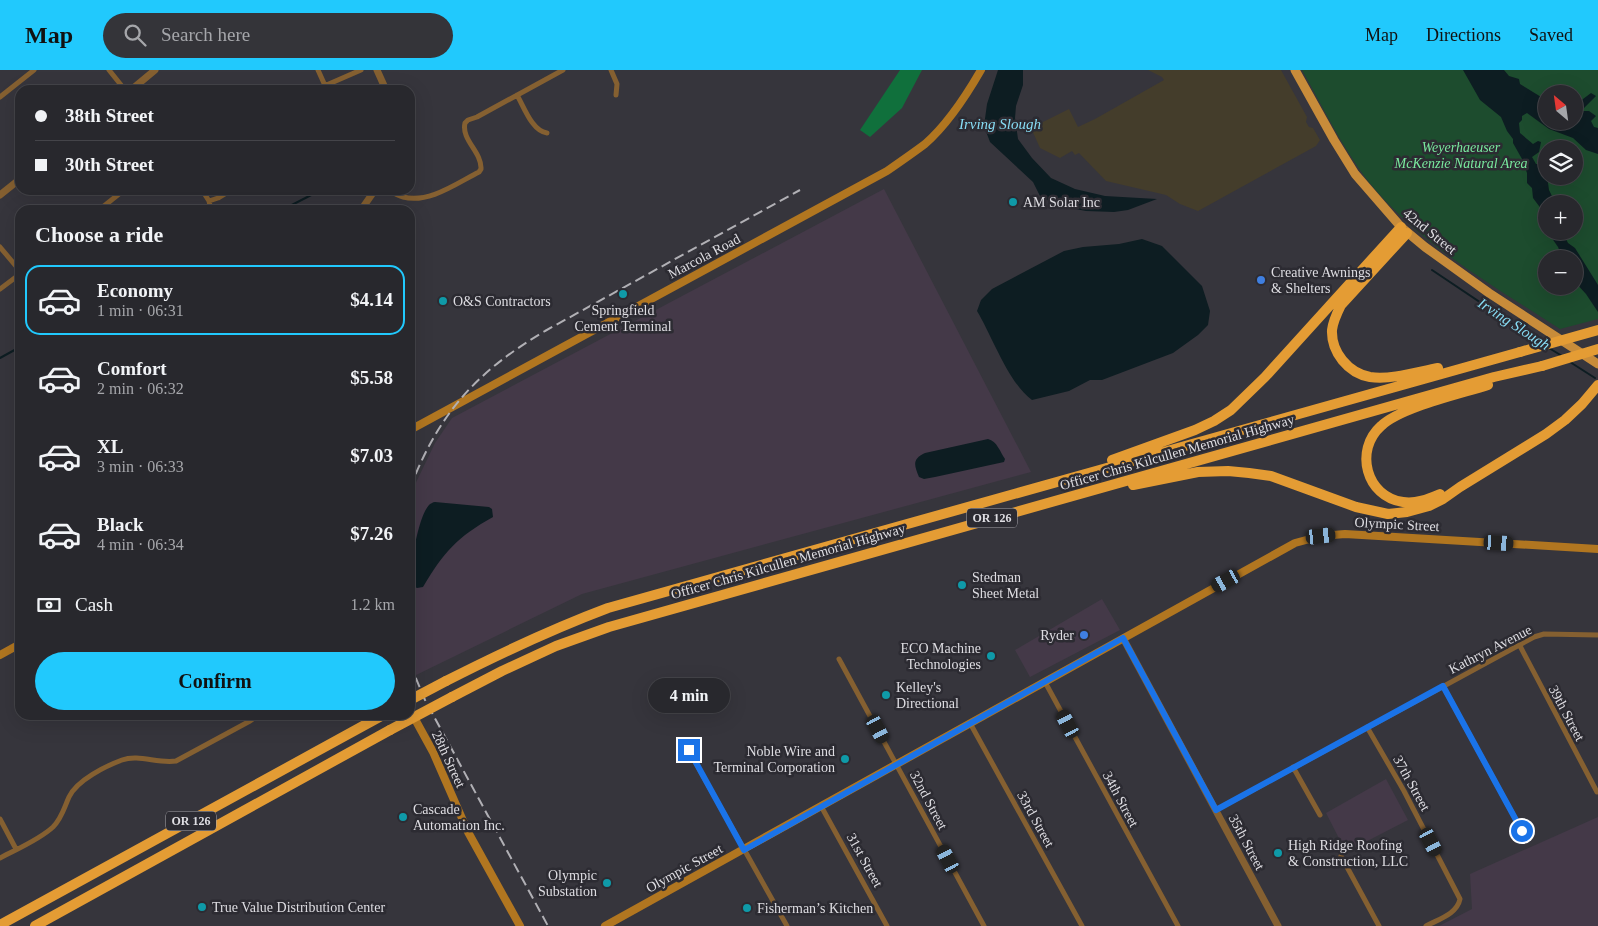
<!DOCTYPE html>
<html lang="en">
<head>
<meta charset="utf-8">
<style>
	:root { --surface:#28282d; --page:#343439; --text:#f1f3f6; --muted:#a5a6aa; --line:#444449; --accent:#21c9fd }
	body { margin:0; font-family:Georgia,serif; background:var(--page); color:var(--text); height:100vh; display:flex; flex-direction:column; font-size:19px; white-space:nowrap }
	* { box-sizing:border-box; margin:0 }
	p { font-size:16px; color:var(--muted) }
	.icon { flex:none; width:28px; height:28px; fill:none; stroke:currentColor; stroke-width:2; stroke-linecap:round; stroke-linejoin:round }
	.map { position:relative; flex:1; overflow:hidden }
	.side { position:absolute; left:15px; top:135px; width:400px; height:515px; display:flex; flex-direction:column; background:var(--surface); border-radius:15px; box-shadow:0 5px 20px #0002,0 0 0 1px var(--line) }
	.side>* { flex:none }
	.guide { position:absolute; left:15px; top:15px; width:400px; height:110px; border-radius:15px; box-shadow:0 5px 20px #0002,0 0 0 1px var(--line); display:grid; align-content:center; height:110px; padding:0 20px; background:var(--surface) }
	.needle { width:32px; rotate:331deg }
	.controls { position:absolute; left:1538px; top:15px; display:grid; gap:10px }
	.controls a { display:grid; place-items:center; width:45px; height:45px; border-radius:50%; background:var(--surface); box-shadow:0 5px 20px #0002,0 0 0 1px var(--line); font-size:25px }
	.end { position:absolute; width:22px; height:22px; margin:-11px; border:6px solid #1a73e8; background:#fff; box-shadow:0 0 0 2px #fff }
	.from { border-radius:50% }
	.bubble { position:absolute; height:35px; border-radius:18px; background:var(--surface); box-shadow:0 5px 20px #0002,0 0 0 1px var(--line); font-size:16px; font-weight:600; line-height:35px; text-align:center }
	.car { position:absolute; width:15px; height:30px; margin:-15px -8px; border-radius:6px; box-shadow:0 0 4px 1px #0007; background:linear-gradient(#222 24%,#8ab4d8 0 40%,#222 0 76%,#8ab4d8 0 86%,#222 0) }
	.guide b { display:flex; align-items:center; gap:18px; height:48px; font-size:19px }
	.guide b+b { border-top:1px solid var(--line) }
	.guide i { width:12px; height:12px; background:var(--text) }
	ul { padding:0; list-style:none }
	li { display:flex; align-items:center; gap:15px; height:70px; margin:0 10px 8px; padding:0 10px; border:2px solid transparent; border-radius:15px }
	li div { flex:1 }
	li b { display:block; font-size:19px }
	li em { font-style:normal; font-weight:600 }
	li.on { border-color:var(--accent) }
	li>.icon { width:45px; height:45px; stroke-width:1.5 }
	h2 { padding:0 20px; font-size:22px; line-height:60px }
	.pay { display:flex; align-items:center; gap:12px; height:55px; padding:0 20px; font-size:19px }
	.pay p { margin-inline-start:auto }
	.action { display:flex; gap:10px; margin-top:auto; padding:10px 20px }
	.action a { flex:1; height:58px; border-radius:30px; background:var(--accent); color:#111; font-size:20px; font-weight:600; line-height:58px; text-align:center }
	header { display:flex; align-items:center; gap:30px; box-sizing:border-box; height:70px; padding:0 25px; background:var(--accent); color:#111 }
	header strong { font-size:24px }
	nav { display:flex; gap:28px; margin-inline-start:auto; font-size:18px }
	.search { width:350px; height:45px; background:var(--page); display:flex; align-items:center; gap:12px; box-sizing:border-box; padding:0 18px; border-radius:28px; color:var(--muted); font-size:19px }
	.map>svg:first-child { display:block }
</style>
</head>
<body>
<header>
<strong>Map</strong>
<div class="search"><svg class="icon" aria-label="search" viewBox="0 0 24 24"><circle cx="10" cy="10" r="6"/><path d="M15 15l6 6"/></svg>Search here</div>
<nav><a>Map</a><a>Directions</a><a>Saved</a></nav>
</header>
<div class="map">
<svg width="1598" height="856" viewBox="0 0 1598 856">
	<rect width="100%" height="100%" fill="#36353c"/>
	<path fill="#443948" d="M884,119l147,283 -449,122 -168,82 -4,-21v-160l25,-52 17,-25z
		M1102,529l18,31 -90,47 -15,-27z
		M1386,709l22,41 -62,32 -20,-39z
		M1598,747v109h-159l33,-17 -2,-35z"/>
	<path fill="#443d2b" d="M1148,0h133l26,47 -1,5 3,5 4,1 7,12 -4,6 -118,65 -18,-7 -14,-9 -60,-14 -27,-28 -4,2 -3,-4 -12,7 -20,-10 -9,-20 38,-19 9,18 17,-8 69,-39 -2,-3z"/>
	<path fill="#1d4c2e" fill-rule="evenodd" d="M1302,0h296v249l-38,10c-68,-44 -141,-85 -192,-148 -26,-34 -45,-74 -66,-111zM1546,24h28v27h-28zM1546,79h28v27h-28zM1546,134h28v27h-28zM1546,189h28v27h-28z"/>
	<path fill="#10703c" d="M900,0h22l-20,38 -32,29 -10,-7z"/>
	<path fill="#0d1d22" d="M998,0h25v15l-7,21 -1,12 3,21 14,19 19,20 24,11 30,7 52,3 -29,11 -14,2 -28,-1 -27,-5 -19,-10 -7,-14 -43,-40 -6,-16 3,-22z
		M1463,0h41l5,6 10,3 1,5 26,16v21h28v-10h6l1,-1 -6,-5 16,-12 5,3 -14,14v1h7l7,5 -5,5 3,6 4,1v26l-12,-4 -13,-12 -24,-9 -22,-16 -5,3v4l-3,3 1,10 13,11 5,-3 3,1 -2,10 -7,5 4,7h5l6,12 2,14 7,14h-10v26l-3,-5 -1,-15 -9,-12 -1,-10 -5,-5v-10l-5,-14 -9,-16v-4l-6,-8 -6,-14 -21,-17z
		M1547,161h17v4l4,8 7,5 23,37v27l-12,-18 -12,-13v-22h-11l-5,-12z
		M1142,169l20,7 40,40 8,25 -2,14 -10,10 -25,18 -71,27h-12l-21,11 -37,9c-23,-16 -40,-64 -55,-89l4,-11 11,-11 72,-38 19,-4 36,-3z
		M988,369c9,2 12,13 17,20l-1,3 -69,15 -11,2 -5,-2c-5,-12 -7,-18 6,-24z
		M435,432l54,5 3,2 1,8c-36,20 -49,35 -70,70l-6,1 -5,-3c-3,-16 6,-68 17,-80 1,-1 4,-3 6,-3z"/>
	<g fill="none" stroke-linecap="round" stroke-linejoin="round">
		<path stroke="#0d1d22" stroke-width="2" d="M282,140l39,-20
			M1432,200l109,73
			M1549,278l13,8
			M0,288l20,-11
			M1570,292l25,16"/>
		<path stroke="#856031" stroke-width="5" d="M109,0l16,20
			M318,0l9,20
			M611,0l6,14 -1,11
			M315,20l46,-20
			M517,25c7,12 15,36 30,38
			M0,27l34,-27
			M202,120l7,11 2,9
			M389,120c4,2 9,6 14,7 26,7 54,-14 76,-25l2,-3c1,-17 -20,-29 -16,-46l3,-3 9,-3 86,-47
			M209,131l9,-3 13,-8
			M99,140l25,-20
			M0,177l20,24
			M0,219l20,-15
			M1519,574l78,148
			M839,589l145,267
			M1045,612l133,244
			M1443,616l79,145
			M970,653l112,203
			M1367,657l37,64 56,108c-3,15 -21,20 -34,27
			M684,672l103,184
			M1293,697l27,48
			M821,736l66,120
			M1216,740l318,-173 10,-3 54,1
			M0,749l16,30
			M1341,786l38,70
			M0,788c17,-9 39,-18 53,-31 9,-9 11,-19 16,-30 8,-17 37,-31 53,-37 17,-6 36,4 54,1l74,-40 8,-6"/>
		<path stroke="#856031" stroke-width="7" d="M377,0l9,20
			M131,20l24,-20
			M0,125l20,-16
			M361,140l14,-20
			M1123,568l155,288"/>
		<path stroke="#b17620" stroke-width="8" d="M410,360l477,-259c13,-9 26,-18 38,-27 23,-20 41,-48 56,-74
			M0,585l20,-11
			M410,640l23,42 35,80 52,94
			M605,856l690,-383 26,-7 24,-2 253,15"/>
		<path stroke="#c88c3a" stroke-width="9" d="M1295,0l39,70 21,34 46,53 24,20 64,46 109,71"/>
		<path stroke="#e49c34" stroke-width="10" d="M1407,163l-66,72c-4,8 -8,16 -9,25 -1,22 16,43 38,47 21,3 47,-5 68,-9
			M1112,390l83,-30 19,-9 17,-11 34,-33 136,-150
			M1133,415l65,-13 30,-1 21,2 22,3 85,31 32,7 19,-2 22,-6 14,-7 17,-12 86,-53 19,-14 17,-16 16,-19
			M1440,424c-12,5 -24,10 -37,8 -37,-5 -49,-52 -22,-76 20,-19 79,-32 107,-41
			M446,611c53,-27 106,-52 162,-73l912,-256
			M452,627l50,-26 54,-25 53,-19 885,-250 48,-11
			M0,855l383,-210
			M35,856l355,-196"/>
		<path stroke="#b1b0b5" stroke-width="2" stroke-dasharray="10 5" stroke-linecap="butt" d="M410,418c29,-75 66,-116 135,-157l255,-141
			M410,594l15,36 123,226"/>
		<path stroke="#e49c34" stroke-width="10" d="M1520,282l78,-22
			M1542,296l56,-17
			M410,630l36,-19
			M390,660l62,-33"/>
	</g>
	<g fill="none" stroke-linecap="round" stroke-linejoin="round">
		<path stroke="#1a73e8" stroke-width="6" d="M689,680l55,100 379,-212 93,172 227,-124 79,145"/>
	</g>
	<g fill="#0f9aa8" stroke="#2c2b32" stroke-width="2">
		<circle cx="1013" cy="132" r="5"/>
		<circle cx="623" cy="224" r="5"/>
		<circle cx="443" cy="231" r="5"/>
		<circle cx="962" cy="515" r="5"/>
		<circle cx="991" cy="586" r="5"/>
		<circle cx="886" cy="625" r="5"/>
		<circle cx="845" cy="689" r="5"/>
		<circle cx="403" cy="747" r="5"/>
		<circle cx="1278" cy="783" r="5"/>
		<circle cx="607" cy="813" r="5"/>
		<circle cx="202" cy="837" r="5"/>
		<circle cx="747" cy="838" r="5"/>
	</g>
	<g fill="#3f7fe0" stroke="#2c2b32" stroke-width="2">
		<circle cx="1261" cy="210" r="5"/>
		<circle cx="1084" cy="565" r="5"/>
	</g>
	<g text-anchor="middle" stroke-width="5" stroke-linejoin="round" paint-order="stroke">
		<g fill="#2c2b32" stroke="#a9a8ad" stroke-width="1">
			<rect x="967" y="438.5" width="50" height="19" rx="4"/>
			<rect x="166" y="741.5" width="50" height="19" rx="4"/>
		</g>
		<g font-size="12" font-weight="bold" fill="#dedde2">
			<text x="992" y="452">OR 126</text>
			<text x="191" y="755">OR 126</text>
		</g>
		<g font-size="14" font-style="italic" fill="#79e99e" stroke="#2c2b32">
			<text x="1461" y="82">Weyerhaeuser<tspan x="1461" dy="16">McKenzie Natural Area</tspan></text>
		</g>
		<g font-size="14" fill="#dedde2" stroke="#2c2b32" text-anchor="start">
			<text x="1023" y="137">AM Solar Inc</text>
			<text x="1271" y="207">Creative Awnings<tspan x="1271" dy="16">&amp; Shelters</tspan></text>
			<text x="453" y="236">O&amp;S Contractors</text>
			<text x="623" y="245" text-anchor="middle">Springfield<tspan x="623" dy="16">Cement Terminal</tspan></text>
			<text x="972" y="512">Stedman<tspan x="972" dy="16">Sheet Metal</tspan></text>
			<text x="1074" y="570" text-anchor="end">Ryder</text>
			<text x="981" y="583" text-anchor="end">ECO Machine<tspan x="981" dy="16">Technologies</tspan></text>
			<text x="896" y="622">Kelley's<tspan x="896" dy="16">Directional</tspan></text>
			<text x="835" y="686" text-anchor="end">Noble Wire and<tspan x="835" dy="16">Terminal Corporation</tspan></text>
			<text x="413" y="744">Cascade<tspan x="413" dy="16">Automation Inc.</tspan></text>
			<text x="1288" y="780">High Ridge Roofing<tspan x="1288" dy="16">&amp; Construction, LLC</tspan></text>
			<text x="597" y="810" text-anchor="end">Olympic<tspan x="597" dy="16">Substation</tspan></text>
			<text x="212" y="842">True Value Distribution Center</text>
			<text x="757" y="843">Fisherman’s Kitchen</text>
		</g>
		<g font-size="14" fill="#dedde2" stroke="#2c2b32">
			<text transform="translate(1430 161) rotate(39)" y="5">42nd Street</text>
			<text transform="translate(704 186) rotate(-28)" y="5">Marcola Road</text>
			<text transform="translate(1177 382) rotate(-16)" y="5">Officer Chris Kilcullen Memorial Highway</text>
			<text transform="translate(1397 454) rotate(3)" y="5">Olympic Street</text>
			<text transform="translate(788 491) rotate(-16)" y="5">Officer Chris Kilcullen Memorial Highway</text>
			<text transform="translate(1490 579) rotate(-27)" y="5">Kathryn Avenue</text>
			<text transform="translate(1567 643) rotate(62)" y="5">39th Street</text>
			<text transform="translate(449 689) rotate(65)" y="5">28th Street</text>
			<text transform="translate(1412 713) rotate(61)" y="5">37th Street</text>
			<text transform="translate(1121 729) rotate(62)" y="5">34th Street</text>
			<text transform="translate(929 730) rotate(62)" y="5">32nd Street</text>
			<text transform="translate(1036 749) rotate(61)" y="5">33rd Street</text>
			<text transform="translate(1247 772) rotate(62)" y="5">35th Street</text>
			<text transform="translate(865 790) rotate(61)" y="5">31st Street</text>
			<text transform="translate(684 798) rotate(-29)" y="5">Olympic Street</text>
		</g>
		<g font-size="15" font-style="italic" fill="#87dcf4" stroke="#2c2b32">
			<text x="1000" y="59">Irving Slough</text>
			<text transform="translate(1514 254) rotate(33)" y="5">Irving Slough</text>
		</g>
	</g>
</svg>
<div class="controls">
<a><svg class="needle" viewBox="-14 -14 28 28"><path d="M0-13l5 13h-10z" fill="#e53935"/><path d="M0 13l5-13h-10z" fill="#a5a6aa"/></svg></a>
<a><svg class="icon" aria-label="layers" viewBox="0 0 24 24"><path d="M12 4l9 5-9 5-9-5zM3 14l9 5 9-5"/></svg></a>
<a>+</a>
<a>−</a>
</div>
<i class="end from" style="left:1522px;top:761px"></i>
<i class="end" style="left:689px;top:680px"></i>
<div class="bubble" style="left:648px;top:608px;width:82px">4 min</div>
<i class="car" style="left:1321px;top:466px;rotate:84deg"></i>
<i class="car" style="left:1499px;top:473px;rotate:93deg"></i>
<i class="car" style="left:1226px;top:511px;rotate:241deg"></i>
<i class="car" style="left:1068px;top:654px;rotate:332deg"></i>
<i class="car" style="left:878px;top:659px;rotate:152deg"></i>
<i class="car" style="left:1431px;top:772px;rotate:152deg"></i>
<i class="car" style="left:948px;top:789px;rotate:332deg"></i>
<div class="guide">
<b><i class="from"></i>38th Street</b>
<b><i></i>30th Street</b>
</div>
<section class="side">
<h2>Choose a ride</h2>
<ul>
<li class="on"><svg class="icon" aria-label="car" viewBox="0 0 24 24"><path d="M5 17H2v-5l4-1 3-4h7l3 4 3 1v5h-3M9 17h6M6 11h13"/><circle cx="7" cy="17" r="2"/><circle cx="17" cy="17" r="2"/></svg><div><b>Economy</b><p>1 min · 06:31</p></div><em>$4.14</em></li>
<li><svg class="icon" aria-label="car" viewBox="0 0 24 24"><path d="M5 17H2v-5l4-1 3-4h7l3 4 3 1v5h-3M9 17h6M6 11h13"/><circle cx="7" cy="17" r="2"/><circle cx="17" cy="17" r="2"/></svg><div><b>Comfort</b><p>2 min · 06:32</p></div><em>$5.58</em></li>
<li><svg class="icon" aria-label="car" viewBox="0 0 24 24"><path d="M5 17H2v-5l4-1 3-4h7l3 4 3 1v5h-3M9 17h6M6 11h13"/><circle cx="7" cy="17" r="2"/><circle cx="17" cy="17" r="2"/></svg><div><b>XL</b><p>3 min · 06:33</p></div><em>$7.03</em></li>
<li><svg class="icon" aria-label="car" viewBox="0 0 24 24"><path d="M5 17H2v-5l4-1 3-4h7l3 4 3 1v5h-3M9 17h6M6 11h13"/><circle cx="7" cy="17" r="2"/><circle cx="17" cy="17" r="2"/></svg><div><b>Black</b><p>4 min · 06:34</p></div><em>$7.26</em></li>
</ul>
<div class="pay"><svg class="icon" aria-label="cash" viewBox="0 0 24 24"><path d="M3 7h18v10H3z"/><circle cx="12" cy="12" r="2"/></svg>Cash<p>1.2 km</p></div>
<div class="action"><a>Confirm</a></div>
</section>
</div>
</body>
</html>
